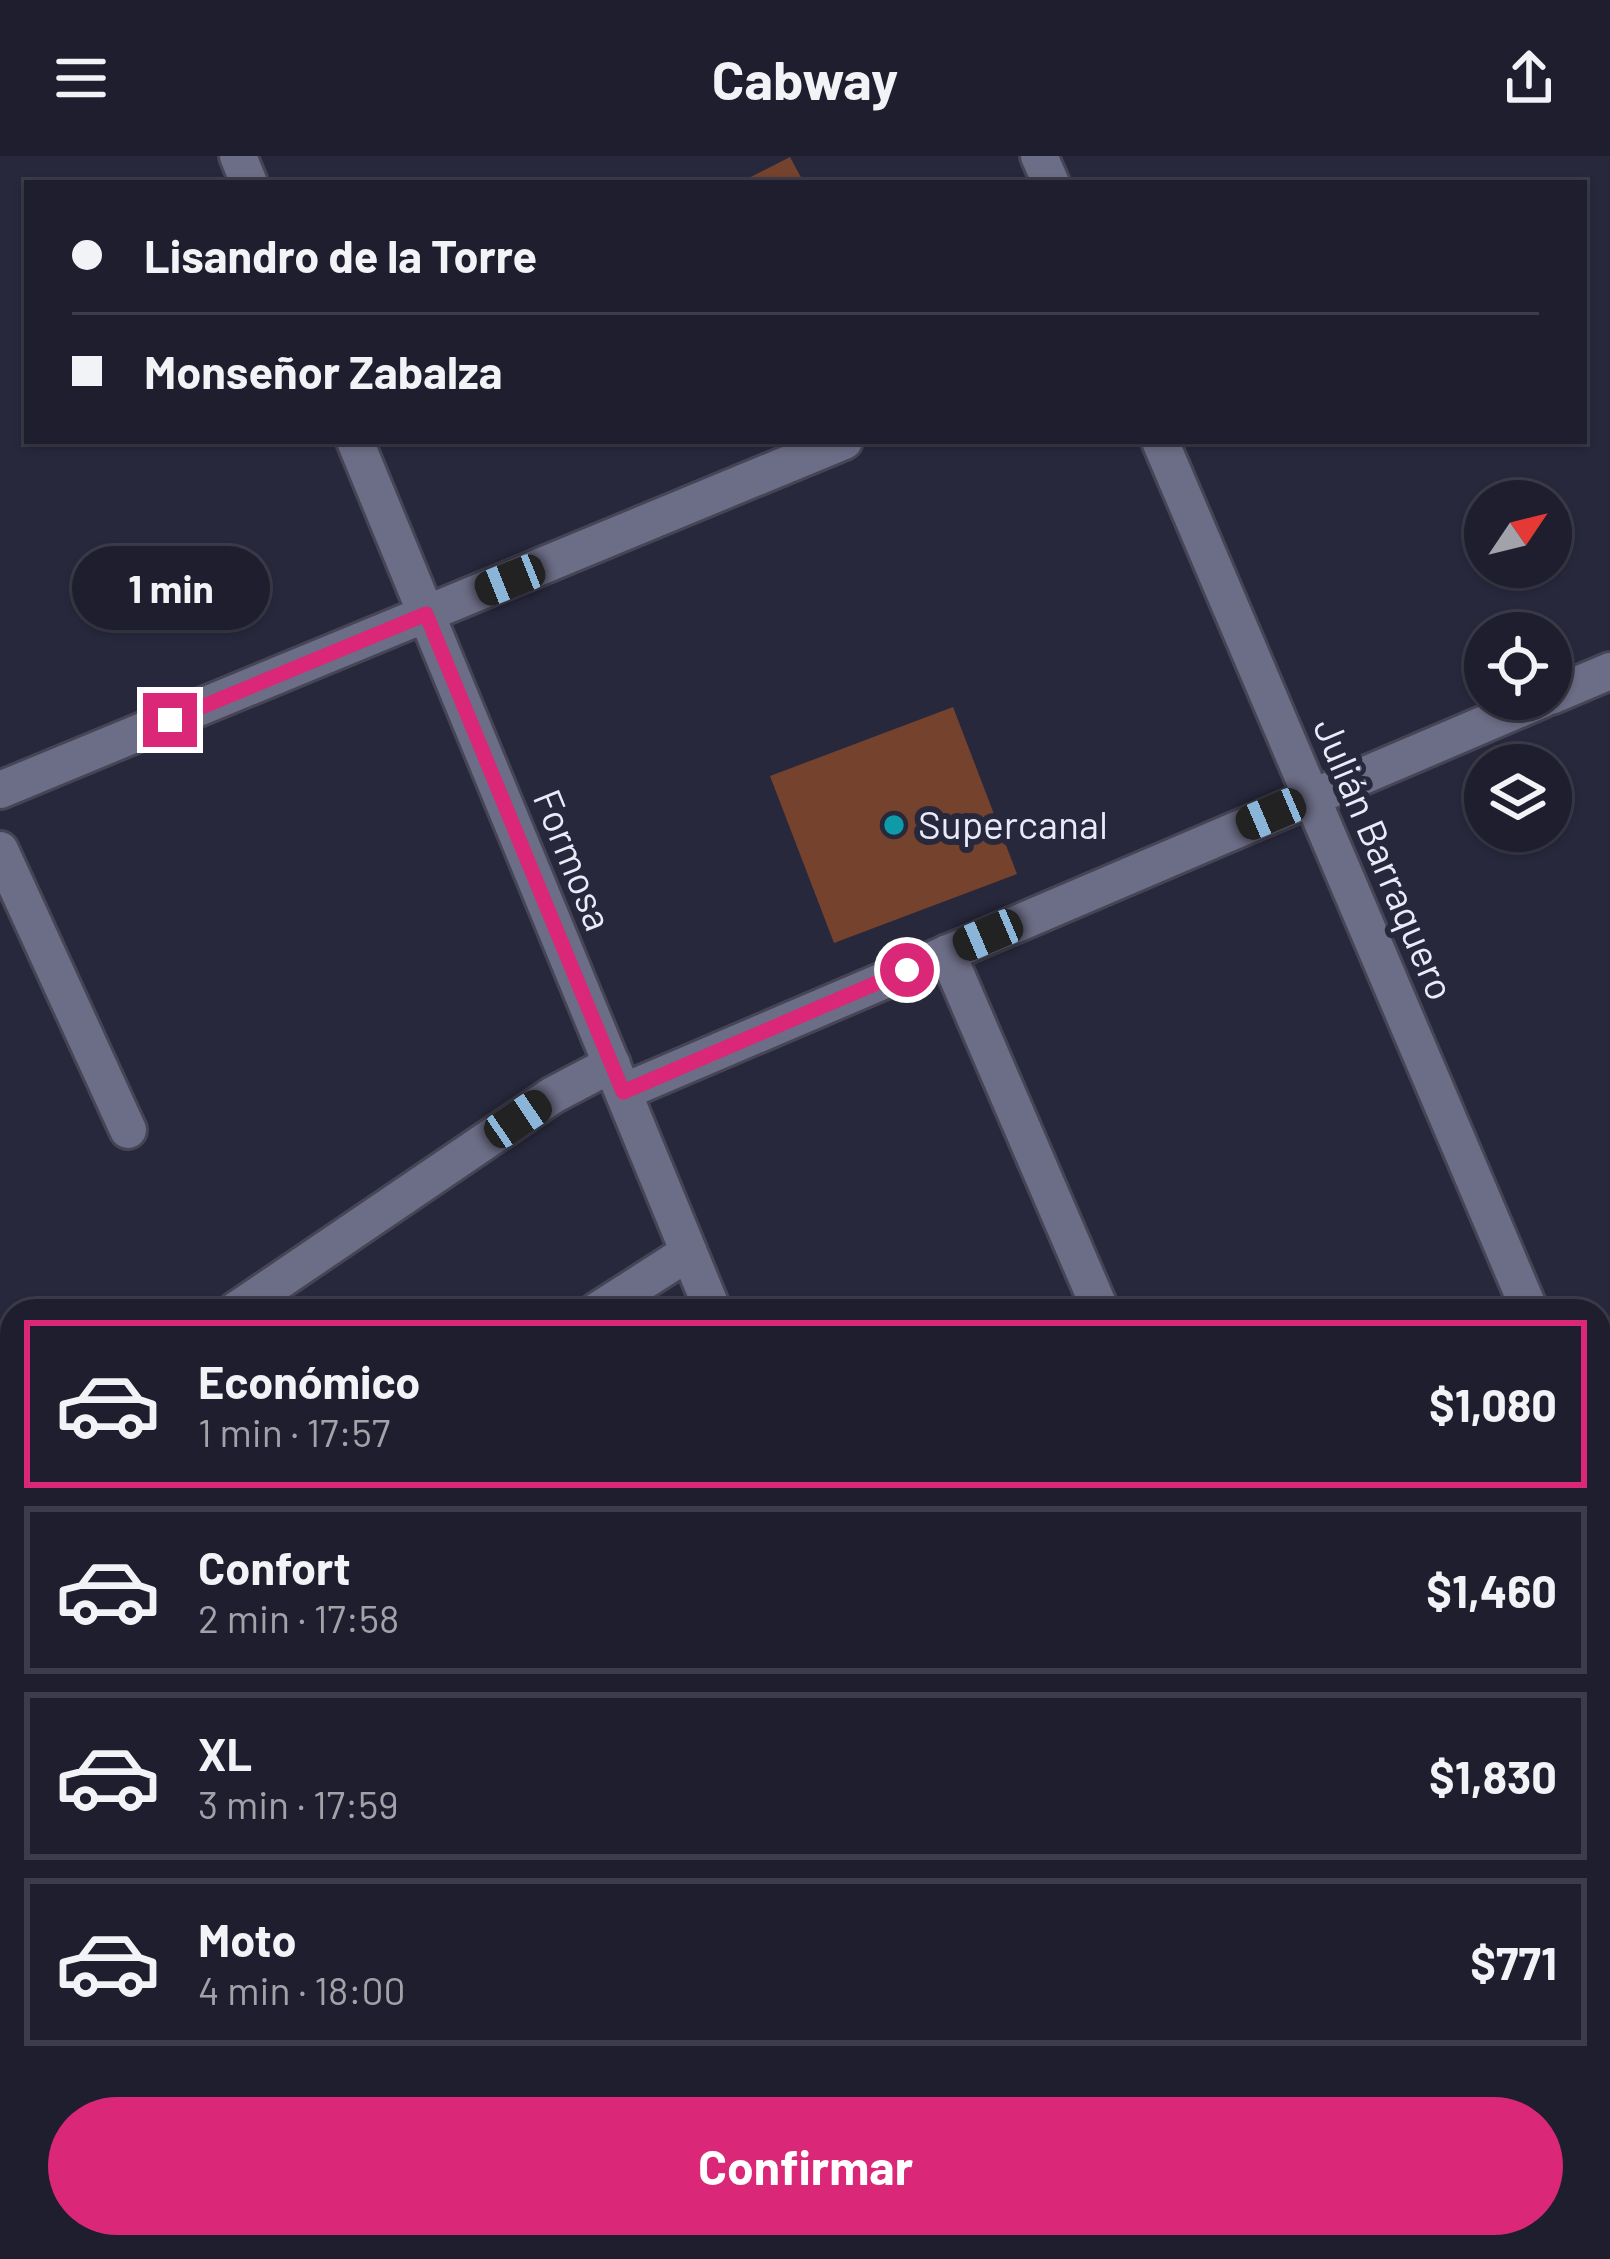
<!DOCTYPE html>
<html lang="es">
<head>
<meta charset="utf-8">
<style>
	:root { --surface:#1e1e2e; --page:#262736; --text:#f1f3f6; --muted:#a1a2aa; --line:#3c3c4a; --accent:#db2777 }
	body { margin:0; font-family:Barlow,sans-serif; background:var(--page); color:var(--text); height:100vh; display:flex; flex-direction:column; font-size:45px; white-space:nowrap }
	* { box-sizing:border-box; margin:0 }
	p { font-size:39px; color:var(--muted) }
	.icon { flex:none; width:66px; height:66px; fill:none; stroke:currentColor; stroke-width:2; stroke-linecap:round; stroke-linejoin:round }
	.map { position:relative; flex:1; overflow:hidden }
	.sheet { position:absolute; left:0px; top:1143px; width:1611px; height:960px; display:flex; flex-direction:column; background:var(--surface); border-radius:36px 36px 0 0; box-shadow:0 3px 9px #0004,0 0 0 3px var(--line) }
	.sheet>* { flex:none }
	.top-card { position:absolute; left:24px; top:24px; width:1563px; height:264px; border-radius:0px; box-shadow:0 3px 9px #0004,0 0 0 3px var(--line); display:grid; align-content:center; height:264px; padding:0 48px; background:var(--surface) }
	.needle { width:78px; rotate:55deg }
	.tools { position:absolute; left:1464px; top:324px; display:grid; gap:24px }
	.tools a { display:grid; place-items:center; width:108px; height:108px; border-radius:50%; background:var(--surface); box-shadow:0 3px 9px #0004,0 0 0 3px var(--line); font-size:60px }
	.end { position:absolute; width:54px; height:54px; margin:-27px; border:15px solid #db2777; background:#fff; box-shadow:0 0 0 6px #fff }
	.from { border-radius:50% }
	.bubble { position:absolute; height:84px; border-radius:42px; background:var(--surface); box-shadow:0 3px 9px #0004,0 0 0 3px var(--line); font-size:39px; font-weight:700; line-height:84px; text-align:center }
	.car { position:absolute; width:36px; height:72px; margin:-36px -18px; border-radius:15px; box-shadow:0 0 9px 3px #0007; background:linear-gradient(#222 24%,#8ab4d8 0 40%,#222 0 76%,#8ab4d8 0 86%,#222 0) }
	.top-card b { display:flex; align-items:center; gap:42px; height:114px; font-size:45px }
	.top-card b+b { border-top:3px solid var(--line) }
	.top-card i { width:30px; height:30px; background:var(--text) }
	ul { padding:21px 0 0; list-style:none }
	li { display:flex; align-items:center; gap:36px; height:168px; margin:0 24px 18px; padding:0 24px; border:6px solid var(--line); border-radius:0px }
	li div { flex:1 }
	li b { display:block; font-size:45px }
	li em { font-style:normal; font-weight:700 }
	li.active { border-color:var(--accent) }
	li>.icon { width:108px; height:108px; stroke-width:1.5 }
	.button { display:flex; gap:24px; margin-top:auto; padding:24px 48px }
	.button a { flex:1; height:138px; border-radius:72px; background:var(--accent); color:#fff; font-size:48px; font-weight:700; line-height:138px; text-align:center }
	header { display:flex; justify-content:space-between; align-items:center; height:156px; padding:0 48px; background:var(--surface); font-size:54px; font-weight:700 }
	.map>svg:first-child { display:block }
</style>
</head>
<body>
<header><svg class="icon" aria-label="menu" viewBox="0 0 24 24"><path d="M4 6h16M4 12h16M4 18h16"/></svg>Cabway<svg class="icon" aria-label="share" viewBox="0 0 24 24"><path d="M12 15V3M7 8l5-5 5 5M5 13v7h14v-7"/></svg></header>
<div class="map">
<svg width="1610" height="2103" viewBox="0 0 1610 2103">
	<rect width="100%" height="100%" fill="#28283d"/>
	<path fill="#104b59" d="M1099,2091h175l-29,12h-175z"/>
	<path fill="#74422d" d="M790,1l14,26h-65z
		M953,551l64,167 -183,69 -64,-167z"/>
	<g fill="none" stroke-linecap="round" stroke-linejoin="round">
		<g stroke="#454556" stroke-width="42">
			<path id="minor" d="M238,0l11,27
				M1039,0l12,27
				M355,285l358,870
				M1160,285l370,870
				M1551,540l59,-25
				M0,634l844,-349
				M0,694l128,280
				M947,797l154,358
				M623,936l920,-393
				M235,1155l318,-216 59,-31
				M597,1155l92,-59
				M1599,1266l11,-4
				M1599,1316l11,26
				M0,1538l12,-7
				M0,1685l12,23
				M1599,1740l11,-5
				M0,1865l12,4
				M206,2091l6,12
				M751,2103l27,-12"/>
		</g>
		<g stroke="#454556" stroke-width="42">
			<path id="highway" d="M1599,1814l11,-4
				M1599,2065l11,-4
				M910,2103l29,-12
				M1509,2103l29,-12"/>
		</g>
		<use href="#minor" stroke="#6c6d86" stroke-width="36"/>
		<use href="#highway" stroke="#b99429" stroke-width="36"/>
	</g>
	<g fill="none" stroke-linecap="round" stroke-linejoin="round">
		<path stroke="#db2777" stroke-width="15" d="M170,564l256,-106 197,478 284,-122"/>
	</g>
	<circle fill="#0f9aa8" stroke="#28283d" stroke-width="4.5" cx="894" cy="669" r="12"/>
	<g text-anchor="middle" stroke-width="12" stroke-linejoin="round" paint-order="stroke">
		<g font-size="39" fill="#eaebf9" stroke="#28283d" text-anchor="start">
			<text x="918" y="683">Supercanal</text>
		</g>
		<g font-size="39" fill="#eaebf9" stroke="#28283d">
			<text transform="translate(1384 703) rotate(67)" y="14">Julián Barraquero</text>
			<text transform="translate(573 704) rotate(68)" y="14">Formosa</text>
		</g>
	</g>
</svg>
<div class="tools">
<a><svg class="needle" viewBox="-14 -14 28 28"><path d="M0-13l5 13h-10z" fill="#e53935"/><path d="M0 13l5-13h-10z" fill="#a1a2aa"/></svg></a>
<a><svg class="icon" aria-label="locate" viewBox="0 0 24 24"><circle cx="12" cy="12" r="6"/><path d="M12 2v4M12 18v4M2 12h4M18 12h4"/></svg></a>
<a><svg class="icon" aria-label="layers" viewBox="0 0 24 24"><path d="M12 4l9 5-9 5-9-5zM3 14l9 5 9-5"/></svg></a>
</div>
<i class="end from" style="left:907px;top:814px"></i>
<i class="end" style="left:170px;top:564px"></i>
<div class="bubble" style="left:72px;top:390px;width:198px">1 min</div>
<i class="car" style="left:510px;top:424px;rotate:248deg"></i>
<i class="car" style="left:1271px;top:658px;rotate:247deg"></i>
<i class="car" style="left:988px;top:779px;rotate:247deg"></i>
<i class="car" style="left:518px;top:963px;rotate:56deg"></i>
<div class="top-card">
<b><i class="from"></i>Lisandro de la Torre</b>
<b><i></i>Monseñor Zabalza</b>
</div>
<section class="sheet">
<ul>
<li class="active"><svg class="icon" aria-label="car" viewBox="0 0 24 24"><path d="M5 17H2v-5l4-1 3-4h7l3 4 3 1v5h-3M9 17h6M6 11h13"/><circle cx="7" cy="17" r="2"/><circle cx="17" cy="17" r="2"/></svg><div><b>Económico</b><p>1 min · 17:57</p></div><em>$1,080</em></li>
<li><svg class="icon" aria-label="car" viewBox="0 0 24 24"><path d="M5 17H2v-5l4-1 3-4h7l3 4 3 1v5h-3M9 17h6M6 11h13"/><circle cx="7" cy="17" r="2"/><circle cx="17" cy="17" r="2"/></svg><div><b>Confort</b><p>2 min · 17:58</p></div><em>$1,460</em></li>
<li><svg class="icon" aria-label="car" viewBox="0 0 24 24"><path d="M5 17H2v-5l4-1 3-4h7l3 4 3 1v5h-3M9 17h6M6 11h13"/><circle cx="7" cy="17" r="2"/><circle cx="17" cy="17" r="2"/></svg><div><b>XL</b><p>3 min · 17:59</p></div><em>$1,830</em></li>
<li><svg class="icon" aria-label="car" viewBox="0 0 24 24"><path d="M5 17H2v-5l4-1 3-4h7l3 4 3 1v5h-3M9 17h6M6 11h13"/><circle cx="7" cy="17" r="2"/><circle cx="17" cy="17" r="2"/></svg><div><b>Moto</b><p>4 min · 18:00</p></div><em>$771</em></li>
</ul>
<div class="button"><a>Confirmar</a></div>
</section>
</div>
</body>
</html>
